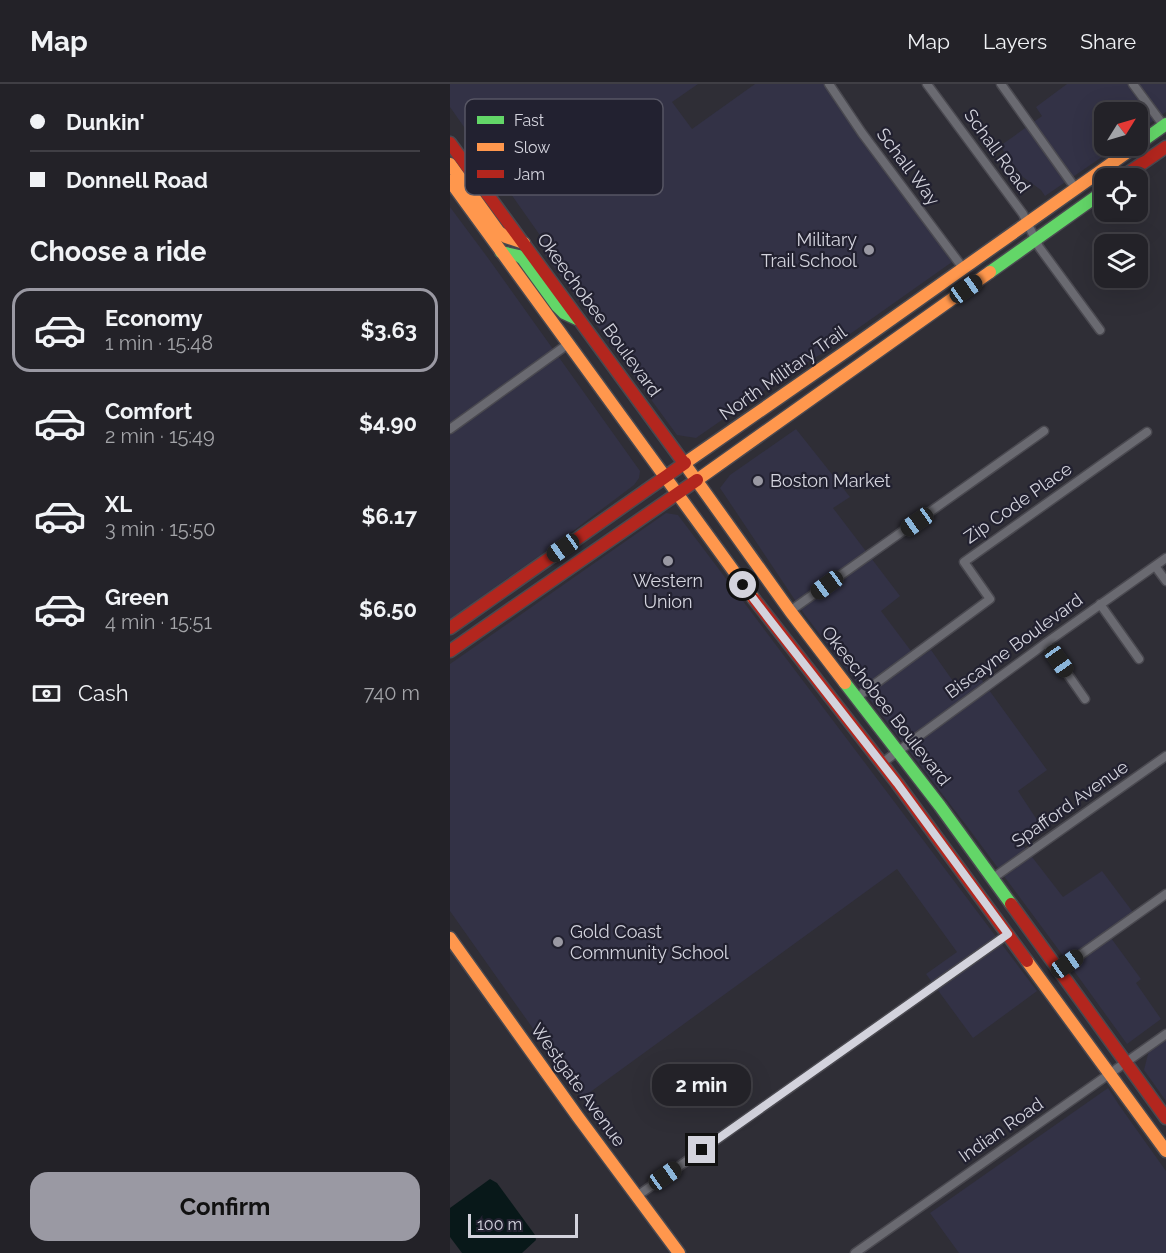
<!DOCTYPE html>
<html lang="en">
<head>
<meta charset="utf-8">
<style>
	:root { --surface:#232228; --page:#2b2a30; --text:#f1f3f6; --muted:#a3a4a8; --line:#403f45; --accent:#9a99a3 }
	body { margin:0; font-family:Raleway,sans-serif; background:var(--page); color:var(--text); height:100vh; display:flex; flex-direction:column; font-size:22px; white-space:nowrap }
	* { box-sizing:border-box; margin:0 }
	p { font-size:20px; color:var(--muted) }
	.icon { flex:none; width:33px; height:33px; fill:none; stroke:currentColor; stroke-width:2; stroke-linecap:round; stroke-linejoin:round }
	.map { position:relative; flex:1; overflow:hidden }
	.sheet { display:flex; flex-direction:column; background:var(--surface); width:450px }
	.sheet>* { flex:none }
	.top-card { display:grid; align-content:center; height:132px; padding:0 30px; background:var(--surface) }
	.needle { width:39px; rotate:53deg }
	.buttons { position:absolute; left:644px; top:18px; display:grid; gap:12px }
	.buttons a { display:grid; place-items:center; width:54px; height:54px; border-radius:12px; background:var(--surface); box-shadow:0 6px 24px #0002,0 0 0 2px var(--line); font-size:30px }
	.scale { position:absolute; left:18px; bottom:15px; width:110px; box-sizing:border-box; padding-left:6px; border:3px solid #d3d3dd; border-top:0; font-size:16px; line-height:21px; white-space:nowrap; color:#d3d3dd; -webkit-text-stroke:4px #222130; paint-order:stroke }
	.end { position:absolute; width:27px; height:27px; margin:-14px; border:8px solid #d3d3dd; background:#111; box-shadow:0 0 0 3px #111 }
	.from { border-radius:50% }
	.bubble { position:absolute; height:42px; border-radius:18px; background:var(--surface); box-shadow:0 6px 24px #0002,0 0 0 2px var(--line); font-size:20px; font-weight:700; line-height:42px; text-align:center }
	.car { position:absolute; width:18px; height:36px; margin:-18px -9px; border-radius:8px; box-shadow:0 0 4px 2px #0007; background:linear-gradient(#222 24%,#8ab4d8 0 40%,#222 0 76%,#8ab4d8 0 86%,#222 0) }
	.top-card b { display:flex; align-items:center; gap:21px; height:57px; font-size:22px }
	.top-card b+b { border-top:2px solid var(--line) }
	.top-card i { width:15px; height:15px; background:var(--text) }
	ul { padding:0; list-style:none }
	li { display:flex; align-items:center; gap:18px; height:84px; margin:0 12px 9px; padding:0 18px; border:3px solid transparent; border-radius:18px }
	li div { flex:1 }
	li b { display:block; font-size:22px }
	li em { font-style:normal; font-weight:700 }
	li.current { border-color:var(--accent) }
	li>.icon { width:54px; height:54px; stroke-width:1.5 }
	h2 { padding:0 30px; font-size:27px; line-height:72px }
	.pay { display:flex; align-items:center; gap:15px; height:66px; padding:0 30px; font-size:22px }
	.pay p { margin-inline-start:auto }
	.primary-button { display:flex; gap:12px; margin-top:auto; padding:12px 30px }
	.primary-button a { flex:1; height:69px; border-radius:18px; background:var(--accent); color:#111; font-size:24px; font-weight:700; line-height:69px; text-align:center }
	header { display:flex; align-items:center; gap:36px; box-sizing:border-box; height:84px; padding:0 30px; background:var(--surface); border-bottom:2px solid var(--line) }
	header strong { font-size:28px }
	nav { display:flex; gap:33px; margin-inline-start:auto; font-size:21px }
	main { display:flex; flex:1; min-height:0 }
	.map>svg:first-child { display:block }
</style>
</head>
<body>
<header>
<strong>Map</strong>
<nav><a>Map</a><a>Layers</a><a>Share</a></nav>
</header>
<main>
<section class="sheet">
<div class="top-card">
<b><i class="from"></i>Dunkin'</b>
<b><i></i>Donnell Road</b>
</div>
<h2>Choose a ride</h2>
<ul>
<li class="current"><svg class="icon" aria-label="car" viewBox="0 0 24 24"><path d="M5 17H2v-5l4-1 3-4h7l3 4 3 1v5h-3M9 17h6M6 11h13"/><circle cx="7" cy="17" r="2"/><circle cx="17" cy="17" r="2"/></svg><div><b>Economy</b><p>1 min · 15:48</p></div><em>$3.63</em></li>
<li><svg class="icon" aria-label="car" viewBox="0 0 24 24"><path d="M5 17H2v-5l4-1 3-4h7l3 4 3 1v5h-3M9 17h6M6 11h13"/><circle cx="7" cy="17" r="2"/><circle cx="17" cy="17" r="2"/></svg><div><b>Comfort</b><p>2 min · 15:49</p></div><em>$4.90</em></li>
<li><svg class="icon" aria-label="car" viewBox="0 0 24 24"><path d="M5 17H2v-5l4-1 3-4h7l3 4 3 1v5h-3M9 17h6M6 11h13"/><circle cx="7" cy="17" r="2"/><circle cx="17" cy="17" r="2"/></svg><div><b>XL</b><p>3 min · 15:50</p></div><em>$6.17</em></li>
<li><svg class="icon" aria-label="car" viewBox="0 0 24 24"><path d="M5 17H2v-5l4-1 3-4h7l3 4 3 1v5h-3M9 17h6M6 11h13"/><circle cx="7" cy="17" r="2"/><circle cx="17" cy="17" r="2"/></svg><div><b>Green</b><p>4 min · 15:51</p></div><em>$6.50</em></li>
</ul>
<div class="pay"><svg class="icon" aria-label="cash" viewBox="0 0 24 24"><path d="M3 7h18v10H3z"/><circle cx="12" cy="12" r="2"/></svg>Cash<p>740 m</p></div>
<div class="primary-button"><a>Confirm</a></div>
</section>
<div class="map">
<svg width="716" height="1169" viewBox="0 0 716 1169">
	<rect width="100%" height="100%" fill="#2f2e36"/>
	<path fill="#333246" d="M0,0h248l-26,18 20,27 63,-45h69l128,178 -126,89 -38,23 -92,64 -19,-3 -134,-183 1,-11 -94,-134z
		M617,0h99v28l-29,20v-20h-33v34h14l-73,50 -4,-6 -18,-13 -23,-31 42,-30 -6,-9z
		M0,123l38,51 152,213 -1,7 -5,7 -85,64 -99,70z
		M346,345l54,68 -17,11 67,88 -19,15 36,48 14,-9 29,41 21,-12 66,91 -29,21 25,38 -21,15 41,53 39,-26 36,48 -27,19 30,41 -5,4 25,36 -34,25 -63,-87 -95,-128 -164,-214 -85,-127 10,-13z
		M216,429l12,2 359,476 -64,47 -47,-64 31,-22 -60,-83 -315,229 -132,-187v-247z
		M716,955v62l-22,-31 5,-20z
		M658,1004l11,17 47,66v82h-207l-29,-40z"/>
	<path fill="#081819" d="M40,1095l7,4 38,52 1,5 -14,13h-60l-12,-16v-29z"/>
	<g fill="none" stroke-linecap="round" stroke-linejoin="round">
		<g stroke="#4a4950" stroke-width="11">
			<path id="street" d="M379,0l33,49 101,135
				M477,0l96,130 16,33 61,83
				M551,0l75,105
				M683,0l31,42
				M0,345l118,-85
				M705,482l11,15
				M650,520l39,55
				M340,527l254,-180
				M596,559l39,56
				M406,614l134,-99 -26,-37 183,-130
				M432,679l164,-120 120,-85
				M543,794l173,-122
				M609,886l107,-76
				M187,1112l371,-262
				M405,1169l311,-219"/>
		</g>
		<g stroke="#4a4950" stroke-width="15">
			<path id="fast" d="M687,61l29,-21
				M51,168l18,4 4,3 34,47 7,7 13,6
				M540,188l114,-81
				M395,599l95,123 71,98"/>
		</g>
		<g stroke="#4a4950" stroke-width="15">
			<path id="slow" d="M0,80l49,68 7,5 18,6
				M0,97l304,418
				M234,379l106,148 55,72
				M235,379l160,-111 291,-206
				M247,396l293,-208
				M0,854l128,179 101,136
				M577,877l139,190"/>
		</g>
		<g stroke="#4a4950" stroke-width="15">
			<path id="jam" d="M0,59l234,320
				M671,94l45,-31
				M304,515l143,184 130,178
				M0,544l235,-165
				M0,567l247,-171
				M561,820l155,214"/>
		</g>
		<use href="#street" stroke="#6a6a71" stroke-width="8"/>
		<use href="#fast" stroke="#63d668" stroke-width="12"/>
		<use href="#slow" stroke="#ff974d" stroke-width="12"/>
		<use href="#jam" stroke="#b3261e" stroke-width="12"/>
	</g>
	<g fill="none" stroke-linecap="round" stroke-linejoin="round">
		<path stroke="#d3d3dd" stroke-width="8" d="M252,1066l306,-216 -111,-151 -128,-164 -26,-34"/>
	</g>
	<g fill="#9a99a3" stroke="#222130" stroke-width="2">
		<circle cx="419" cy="166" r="6"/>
		<circle cx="308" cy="397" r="6"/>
		<circle cx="218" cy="477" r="6"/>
		<circle cx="108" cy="858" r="6"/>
	</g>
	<g text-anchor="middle" stroke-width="4.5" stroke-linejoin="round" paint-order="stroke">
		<g font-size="18" fill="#d3d3dd" stroke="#222130">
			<text transform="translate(547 67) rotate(54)" y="6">Schall Road</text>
			<text transform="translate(458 83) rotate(53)" y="6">Schall Way</text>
			<text transform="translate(149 231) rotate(54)" y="6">Okeechobee Boulevard</text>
			<text transform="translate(333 289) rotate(-35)" y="6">North Military Trail</text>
			<text transform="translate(568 419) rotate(-35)" y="6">Zip Code Place</text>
			<text transform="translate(564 562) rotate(-36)" y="6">Biscayne Boulevard</text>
			<text transform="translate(436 622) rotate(52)" y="6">Okeechobee Boulevard</text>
			<text transform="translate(620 720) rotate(-35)" y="6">Spafford Avenue</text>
			<text transform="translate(128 1001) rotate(54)" y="6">Westgate Avenue</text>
			<text transform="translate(551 1046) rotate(-35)" y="6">Indian Road</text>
		</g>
		<g font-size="18" fill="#d3d3dd" stroke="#222130" text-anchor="start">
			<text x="407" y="162" text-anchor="end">Military<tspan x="407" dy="21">Trail School</tspan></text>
			<text x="320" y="403">Boston Market</text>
			<text x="218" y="503" text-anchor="middle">Western<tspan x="218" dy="21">Union</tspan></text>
			<text x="120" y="854">Gold Coast<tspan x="120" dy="21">Community School</tspan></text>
		</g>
	</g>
	<rect x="15" y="15" width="198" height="96" rx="9" fill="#222130" stroke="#575664" stroke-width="1.5"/>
	<rect x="27" y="32" width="27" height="8" fill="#63d668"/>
	<rect x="27" y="59" width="27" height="8" fill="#ff974d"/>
	<rect x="27" y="86" width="27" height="8" fill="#b3261e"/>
	<g font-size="16" fill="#d3d3dd">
		<text x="64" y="42">Fast</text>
		<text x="64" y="69">Slow</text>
		<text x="64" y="96">Jam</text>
	</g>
</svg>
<div class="buttons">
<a><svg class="needle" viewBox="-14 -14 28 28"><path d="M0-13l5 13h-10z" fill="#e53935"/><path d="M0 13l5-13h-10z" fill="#a3a4a8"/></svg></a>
<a><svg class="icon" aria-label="locate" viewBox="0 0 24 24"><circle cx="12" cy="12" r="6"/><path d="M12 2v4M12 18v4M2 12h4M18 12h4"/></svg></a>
<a><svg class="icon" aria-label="layers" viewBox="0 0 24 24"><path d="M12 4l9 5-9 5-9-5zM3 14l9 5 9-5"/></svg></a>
</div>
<div class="scale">100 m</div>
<i class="end from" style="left:293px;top:501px"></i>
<i class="end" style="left:252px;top:1066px"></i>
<div class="bubble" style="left:202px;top:980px;width:99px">2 min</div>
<i class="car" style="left:516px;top:205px;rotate:55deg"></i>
<i class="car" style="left:467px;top:438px;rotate:235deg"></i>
<i class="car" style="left:113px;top:464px;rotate:235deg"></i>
<i class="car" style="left:377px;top:501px;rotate:234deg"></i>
<i class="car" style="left:609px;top:577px;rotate:145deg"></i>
<i class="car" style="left:617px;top:880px;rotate:55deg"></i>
<i class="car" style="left:215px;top:1092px;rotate:55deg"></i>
</div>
</main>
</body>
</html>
